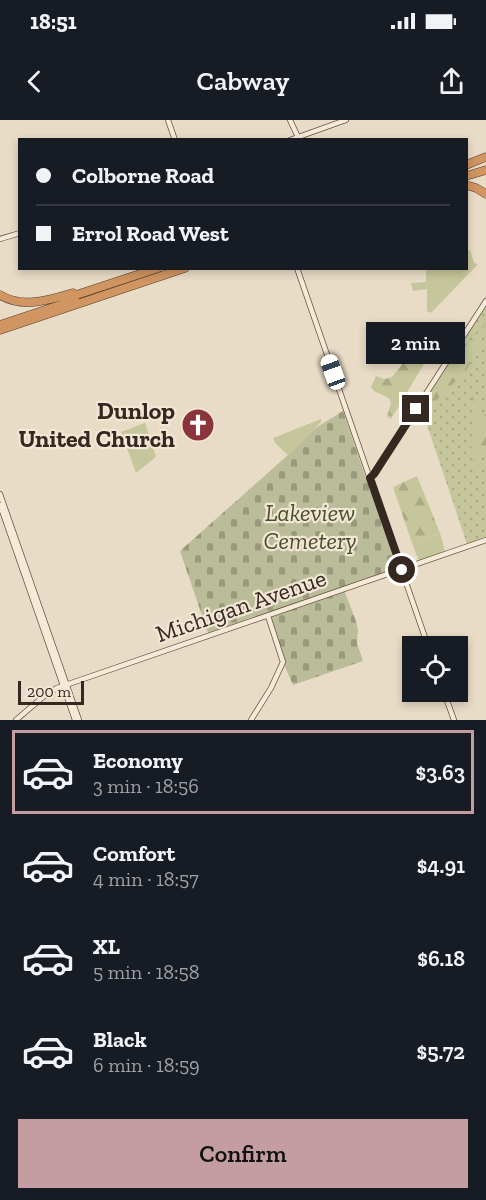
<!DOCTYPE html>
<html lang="en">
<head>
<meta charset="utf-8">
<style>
	:root { --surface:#171b24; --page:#242831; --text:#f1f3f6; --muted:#9ea1a6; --line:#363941; --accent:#c39da2 }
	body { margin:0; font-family:"Zilla Slab",serif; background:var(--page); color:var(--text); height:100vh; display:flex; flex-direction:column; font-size:22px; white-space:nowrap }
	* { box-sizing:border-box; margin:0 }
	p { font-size:20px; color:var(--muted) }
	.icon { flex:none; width:33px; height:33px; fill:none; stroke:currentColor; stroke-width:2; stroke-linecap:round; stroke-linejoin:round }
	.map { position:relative; height:600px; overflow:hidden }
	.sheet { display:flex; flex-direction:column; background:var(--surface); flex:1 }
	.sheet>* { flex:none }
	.top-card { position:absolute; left:18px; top:18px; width:450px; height:132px; border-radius:0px; box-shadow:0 3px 9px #0003; display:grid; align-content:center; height:132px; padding:0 18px; background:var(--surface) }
	.fabs { position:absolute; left:402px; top:516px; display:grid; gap:12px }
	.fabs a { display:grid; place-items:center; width:66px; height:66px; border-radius:0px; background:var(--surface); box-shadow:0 3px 9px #0003; font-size:30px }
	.scale { position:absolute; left:18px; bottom:15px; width:66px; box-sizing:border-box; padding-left:6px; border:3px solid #352820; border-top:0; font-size:16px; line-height:21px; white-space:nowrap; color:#352820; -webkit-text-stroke:4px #f2e7d5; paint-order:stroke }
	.end { position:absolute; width:27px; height:27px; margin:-14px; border:8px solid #352820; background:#fff; box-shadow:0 0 0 3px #fff }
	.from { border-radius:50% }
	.bubble { position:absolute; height:42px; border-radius:0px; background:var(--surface); box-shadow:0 3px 9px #0003; font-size:20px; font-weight:600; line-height:42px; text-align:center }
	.car { position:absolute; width:18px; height:36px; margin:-18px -9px; border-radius:8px; box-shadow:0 0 4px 2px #0007; background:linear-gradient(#fff 24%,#345 0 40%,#fff 0 76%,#345 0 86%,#fff 0) }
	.top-card b { display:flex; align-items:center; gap:21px; height:57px; font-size:22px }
	.top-card b+b { border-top:2px solid var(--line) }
	.top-card i { width:15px; height:15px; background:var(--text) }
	ul { padding:10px 0 0; list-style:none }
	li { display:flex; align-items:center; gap:18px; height:84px; margin:0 12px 9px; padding:0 6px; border:3px solid transparent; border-radius:0px }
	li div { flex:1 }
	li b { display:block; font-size:22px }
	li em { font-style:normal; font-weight:600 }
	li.current { border-color:var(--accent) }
	li>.icon { width:54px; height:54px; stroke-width:1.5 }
	.primary-button { display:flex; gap:12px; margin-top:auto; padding:12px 18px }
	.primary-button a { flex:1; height:69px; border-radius:0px; background:var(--accent); color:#111; font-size:24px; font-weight:600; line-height:69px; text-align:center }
	.status { display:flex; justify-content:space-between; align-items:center; height:42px; padding:0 30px; background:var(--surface); direction:ltr }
	.status svg { height:16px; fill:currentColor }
	header { display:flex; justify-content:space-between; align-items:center; height:78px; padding:0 18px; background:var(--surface); font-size:27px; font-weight:600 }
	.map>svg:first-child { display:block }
</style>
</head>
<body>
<div class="status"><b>18:51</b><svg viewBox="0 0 49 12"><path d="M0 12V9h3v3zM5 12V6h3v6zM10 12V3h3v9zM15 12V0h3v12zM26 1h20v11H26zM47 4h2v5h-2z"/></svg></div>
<header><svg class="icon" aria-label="back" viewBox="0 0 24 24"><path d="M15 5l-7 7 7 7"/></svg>Cabway<svg class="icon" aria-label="share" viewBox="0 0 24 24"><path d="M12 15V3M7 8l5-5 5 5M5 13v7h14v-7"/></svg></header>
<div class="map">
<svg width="486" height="600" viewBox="0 0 486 600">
	<defs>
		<pattern id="grass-dots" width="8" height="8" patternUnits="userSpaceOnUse" patternTransform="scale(1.5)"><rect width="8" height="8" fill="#c5c69b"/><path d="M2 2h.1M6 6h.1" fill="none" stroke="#aaaa85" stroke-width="1.8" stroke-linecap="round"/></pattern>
		<pattern id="forest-firs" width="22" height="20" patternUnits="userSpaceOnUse" patternTransform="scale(1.5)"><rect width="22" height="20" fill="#c5c69b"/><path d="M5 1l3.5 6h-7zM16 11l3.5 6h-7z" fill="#aaaa85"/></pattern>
		<pattern id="cemetery-stones" width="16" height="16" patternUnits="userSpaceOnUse" patternTransform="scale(1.5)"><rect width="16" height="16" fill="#bbbc99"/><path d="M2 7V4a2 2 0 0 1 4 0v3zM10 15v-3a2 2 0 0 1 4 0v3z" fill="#99997c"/></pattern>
	</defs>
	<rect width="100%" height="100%" fill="#e9dcc6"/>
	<path fill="url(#grass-dots)" d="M486,183v234l-19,7 -47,-140z"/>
	<path fill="url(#forest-firs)" d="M486,202l-4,8v8l-3,10 -6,11 -9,14 -34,34 -7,1 -3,-4 37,-58 11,4 12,-21z
		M421,221l12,8 -42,70 -4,-2 4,-14 -2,-5 -15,-7 -3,-4 5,-11 9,3 7,-2 11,-14 -3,-10c15,3 14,-1 21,-12z
		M475,275l1,2v5l4,2 2,15h2v-4l2,-1v31l-10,27 -5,-27v-5l5,-7 -4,-37z
		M417,356l23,57 -28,10 -19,-56z"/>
	<path fill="url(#cemetery-stones)" d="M343,291l53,155 -1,3 -52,18 13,34 2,9 -1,13 6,18 -70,24 -10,-23 -14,-51 -61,22 -28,-82 108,-96 26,-26z"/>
	<path fill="#c5c69b" d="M470,130l4,13 4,1 -47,49 -4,-2v-22l-14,2 -2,-8 15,-1v-13l40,-1 1,-17z
		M321,299v3l-33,33 -12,-11 -3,-6z
		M145,303l11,34 -20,16 -15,-41z
		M440,413l5,18 -26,10 -7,-18z"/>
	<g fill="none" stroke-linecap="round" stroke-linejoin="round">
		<g stroke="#655041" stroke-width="6">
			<path id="secondary" d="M168,0l7,20
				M290,0l8,17
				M290,20l56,-20
				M0,119l20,-6
				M297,148l131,378
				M370,358l4,-4 112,-173
				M0,374l79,226
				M0,385l75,215
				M444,572l10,28
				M16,600l27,-23 14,-9 429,-148
				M251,600l20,-32 12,-26 -15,-46"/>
		</g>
		<g stroke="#513e31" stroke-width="9">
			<path id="highway" d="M466,45l20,-8
				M466,56l20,-6
				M466,65l10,3 10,6
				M0,175c23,14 49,5 73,-2
				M70,177l88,-29
				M0,205l75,-25
				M0,210l185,-62"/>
		</g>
		<use href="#secondary" stroke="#f5ead8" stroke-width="4.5"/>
		<use href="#highway" stroke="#d09560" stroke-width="8"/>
	</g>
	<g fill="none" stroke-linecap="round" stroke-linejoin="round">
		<path stroke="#352820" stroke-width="8" d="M402,450l-32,-92 4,-4 42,-65"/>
	</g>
	<defs>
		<g id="church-disc" transform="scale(1.725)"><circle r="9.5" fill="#8b343c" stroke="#f2e7d5"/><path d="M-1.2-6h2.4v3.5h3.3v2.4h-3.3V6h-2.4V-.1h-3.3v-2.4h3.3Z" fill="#fff"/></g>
	</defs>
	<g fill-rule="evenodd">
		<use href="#church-disc" x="198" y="305"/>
	</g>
	<g text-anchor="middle" stroke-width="4.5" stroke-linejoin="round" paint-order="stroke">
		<g font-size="24" font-weight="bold" fill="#352820" stroke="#f2e7d5" text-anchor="end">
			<text x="175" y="299">Dunlop<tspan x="175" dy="28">United Church</tspan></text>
		</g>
		<g font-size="24" font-style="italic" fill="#484f29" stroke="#f2e7d5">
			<text x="310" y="401">Lakeview<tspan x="310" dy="28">Cemetery</tspan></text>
		</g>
		<g font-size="24" fill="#352820" stroke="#f2e7d5">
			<text transform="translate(241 486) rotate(-19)" y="8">Michigan Avenue</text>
		</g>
	</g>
</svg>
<div class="fabs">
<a><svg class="icon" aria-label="locate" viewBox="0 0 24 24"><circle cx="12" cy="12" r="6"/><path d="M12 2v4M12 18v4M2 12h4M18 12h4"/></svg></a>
</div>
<div class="scale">200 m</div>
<i class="end from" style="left:402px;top:450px"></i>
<i class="end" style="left:416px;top:289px"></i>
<div class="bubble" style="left:366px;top:202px;width:99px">2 min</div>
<i class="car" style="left:333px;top:252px;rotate:340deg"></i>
<div class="top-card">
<b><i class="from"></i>Colborne Road</b>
<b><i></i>Errol Road West</b>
</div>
</div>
<section class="sheet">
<ul>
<li class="current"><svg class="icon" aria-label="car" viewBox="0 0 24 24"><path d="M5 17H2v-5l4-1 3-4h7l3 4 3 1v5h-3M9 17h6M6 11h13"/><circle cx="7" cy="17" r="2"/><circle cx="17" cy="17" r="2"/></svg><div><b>Economy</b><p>3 min · 18:56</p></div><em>$3.63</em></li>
<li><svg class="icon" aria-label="car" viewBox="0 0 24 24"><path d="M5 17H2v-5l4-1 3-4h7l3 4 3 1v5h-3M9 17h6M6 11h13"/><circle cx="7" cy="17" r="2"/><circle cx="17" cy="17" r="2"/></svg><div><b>Comfort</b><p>4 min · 18:57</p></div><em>$4.91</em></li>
<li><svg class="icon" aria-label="car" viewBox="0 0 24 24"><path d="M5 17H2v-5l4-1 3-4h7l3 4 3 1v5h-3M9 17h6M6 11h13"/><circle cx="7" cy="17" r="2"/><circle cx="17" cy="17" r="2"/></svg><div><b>XL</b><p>5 min · 18:58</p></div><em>$6.18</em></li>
<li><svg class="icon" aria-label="car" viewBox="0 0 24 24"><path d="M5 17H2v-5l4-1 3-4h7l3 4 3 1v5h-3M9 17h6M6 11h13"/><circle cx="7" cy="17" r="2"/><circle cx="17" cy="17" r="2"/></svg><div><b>Black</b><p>6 min · 18:59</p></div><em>$5.72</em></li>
</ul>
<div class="primary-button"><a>Confirm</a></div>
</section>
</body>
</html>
